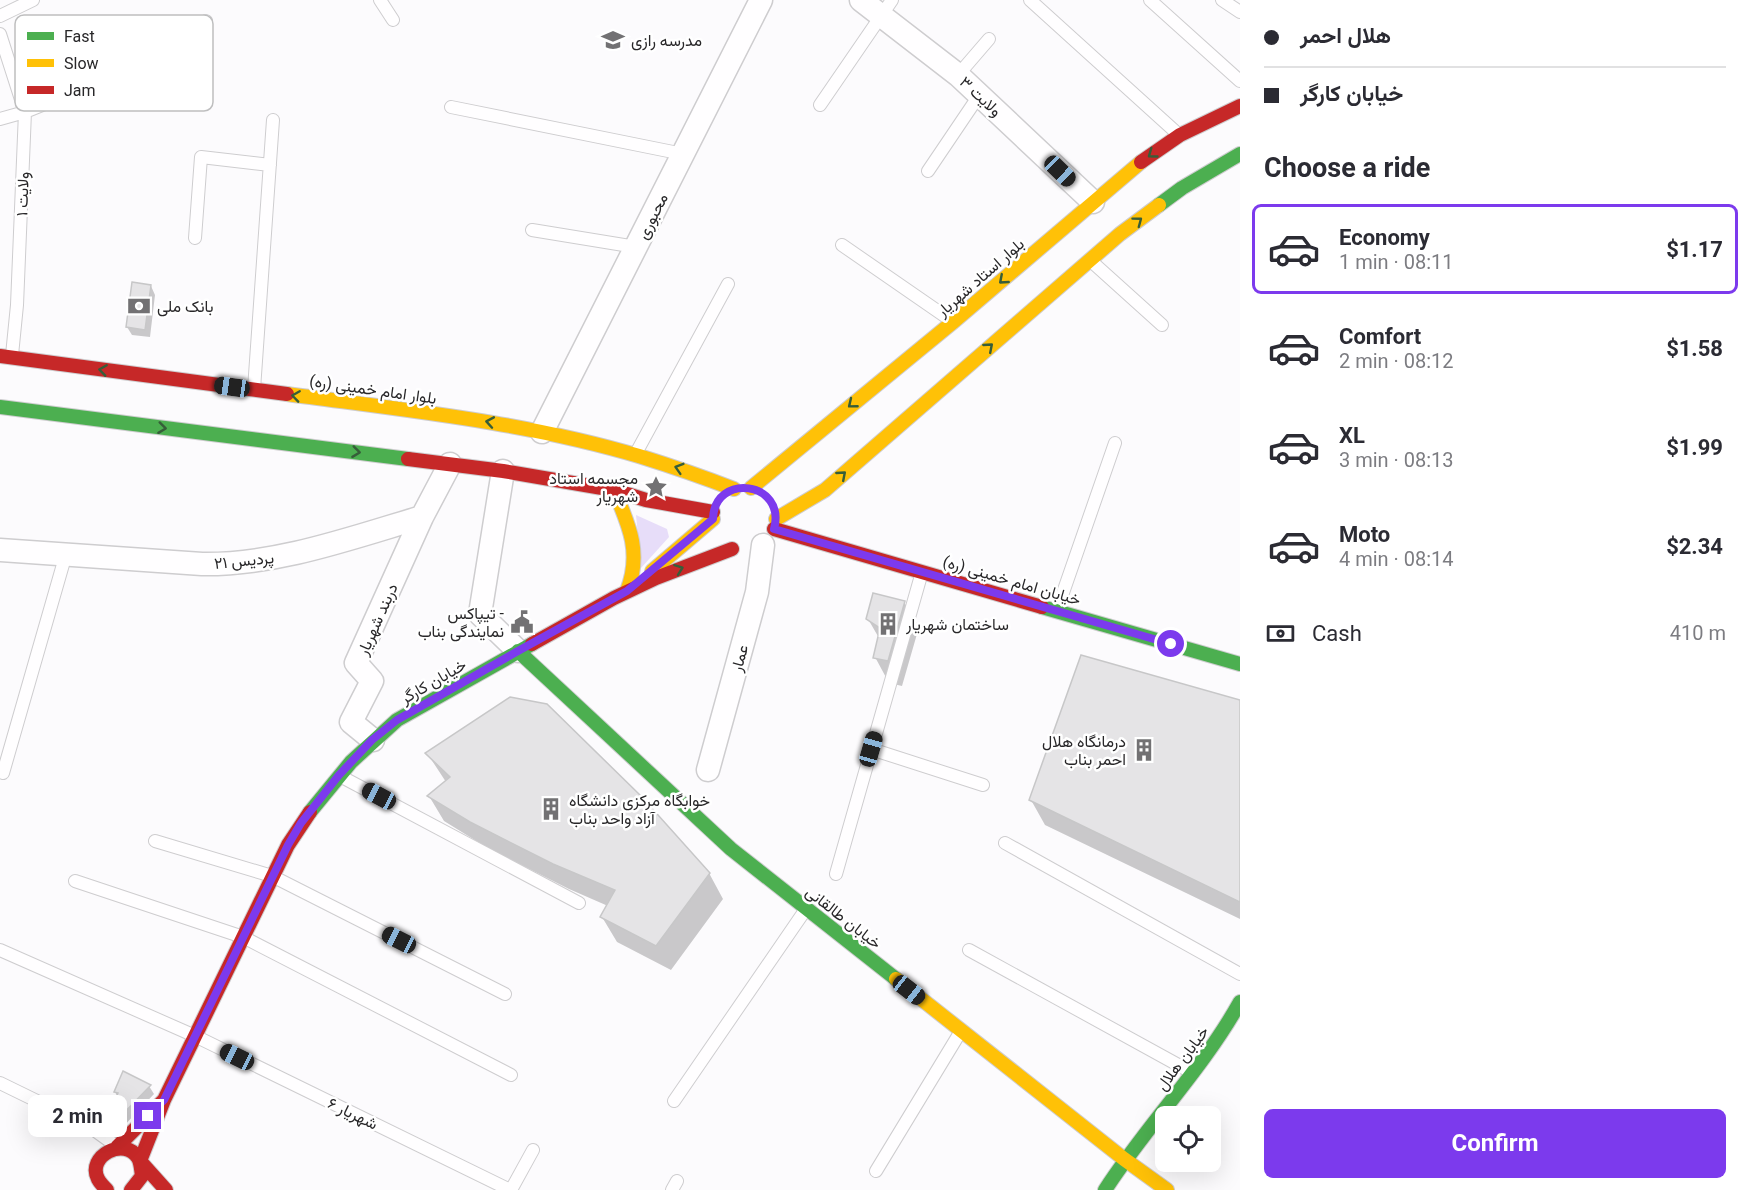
<!DOCTYPE html>
<html lang="en">
<head>
<meta charset="utf-8">
<style>
	:root { --surface:#fff; --page:#f2f2f3; --text:#2b2b33; --muted:#7c7c81; --line:#e1e1e2; --accent:#7c3aed }
	body { margin:0; font-family:Roboto,Vazirmatn,sans-serif; background:var(--page); color:var(--text); height:100vh; display:flex; flex-direction:column; font-size:22px; white-space:nowrap }
	* { box-sizing:border-box; margin:0 }
	p { font-size:20px; color:var(--muted) }
	.icon { flex:none; width:33px; height:33px; fill:none; stroke:currentColor; stroke-width:2; stroke-linecap:round; stroke-linejoin:round }
	.map { position:relative; flex:1; overflow:hidden }
	.side { display:flex; flex-direction:column; background:var(--surface); width:510px }
	.side>* { flex:none }
	.banner { display:grid; align-content:center; height:132px; padding:0 24px; background:var(--surface) }
	.tools { position:absolute; left:1155px; top:1106px; display:grid; gap:12px }
	.tools a { display:grid; place-items:center; width:66px; height:66px; border-radius:9px; background:var(--surface); box-shadow:0 6px 24px #0002; font-size:30px }
	.end { position:absolute; width:27px; height:27px; margin:-14px; border:8px solid #7c3aed; background:#fff; box-shadow:0 0 0 3px #fff }
	.from { border-radius:50% }
	.bubble { position:absolute; height:42px; border-radius:9px; background:var(--surface); box-shadow:0 6px 24px #0002; font-size:20px; font-weight:700; line-height:42px; text-align:center }
	.car { position:absolute; width:18px; height:36px; margin:-18px -9px; border-radius:8px; box-shadow:0 0 4px 2px #0007; background:linear-gradient(#222 24%,#8ab4d8 0 40%,#222 0 76%,#8ab4d8 0 86%,#222 0) }
	.banner b { display:flex; align-items:center; gap:21px; height:57px; font-size:22px }
	.banner b+b { border-top:2px solid var(--line) }
	.banner i { width:15px; height:15px; background:var(--text) }
	ul { padding:0; list-style:none }
	li { display:flex; align-items:center; gap:18px; height:90px; margin:0 12px 9px; padding:0 12px; border:3px solid transparent; border-radius:9px }
	li div { flex:1 }
	li b { display:block; font-size:22px }
	li em { font-style:normal; font-weight:700 }
	li.on { border-color:var(--accent) }
	li>.icon { width:54px; height:54px; stroke-width:1.5 }
	h2 { padding:0 24px; font-size:27px; line-height:72px }
	.pay { display:flex; align-items:center; gap:15px; height:66px; padding:0 24px; font-size:22px }
	.pay p { margin-inline-start:auto }
	.action { display:flex; gap:12px; margin-top:auto; padding:12px 24px }
	.action a { flex:1; height:69px; border-radius:9px; background:var(--accent); color:#fff; font-size:24px; font-weight:700; line-height:69px; text-align:center }
	main { display:flex; flex:1; min-height:0 }
	.map>svg:first-child { display:block }
</style>
</head>
<body>
<main>
<div class="map">
<svg width="1240" height="1190" viewBox="0 0 1240 1190">
	<rect width="100%" height="100%" fill="#fcfbfd"/>
	<path fill="#e7ddf9" d="M636,515l31,14 2,8 -28,31z"/>
	<path fill="#0003" d="M151,286l4,9 -5,42 -18,-2 -5,-8z
		M904,602l15,25 -17,59 -13,-3 -14,-26 4,-19 -11,-19z
		M1082,657l158,45v217l-195,-94 -14,-25z
		M427,753l282,120 14,26 -52,71 -54,-28 -15,-25 6,-11 -39,-17 -83,-42 -42,-26 -15,-25 17,-14z
		M149,1086l5,8 -33,35 -8,-3 -5,-8 10,-21 -3,-5z"/>
	<path fill="#e5e4e6" stroke="#c7c7c8" stroke-width="1.5" d="M132,282l19,3 -6,45 -19,-3z
		M873,593l32,8 -17,60 -15,-3 7,-30 -14,-9z
		M1081,655l159,45v202l-211,-102z
		M510,697l37,7 94,92 69,77 -54,73 -56,-29 15,-27 -62,-26 -83,-42 -43,-26 23,-19 -25,-24z
		M123,1071l28,14 -35,36 -10,-3 12,-25 -4,-1z"/>
	<g fill="none" stroke-linecap="round" stroke-linejoin="round">
		<g stroke="#cecdcf" stroke-width="14">
			<path id="lane" d="M380,0l13,20
				M1030,0l148,134
				M1150,0l90,81
				M1222,0l18,12
				M0,16l33,-16
				M0,34l25,78 -8,193 -5,50
				M958,75l31,-36
				M820,105l72,-105
				M451,107l232,47
				M0,119l25,-7 114,-46 67,-45
				M928,171l52,-77
				M532,230l104,17
				M195,238l6,-81 69,8
				M842,245l110,76
				M1091,261l71,64
				M254,389l19,-269
				M635,455l93,-171
				M1057,610l58,-167
				M871,749l112,36
				M3,773l63,-219
				M340,776l239,127
				M155,841l117,35 233,118
				M1005,843l235,131
				M836,874l86,-302
				M75,881l168,56 268,138
				M0,950l195,86 315,154
				M969,950l222,122
				M0,1083l90,44 25,18
				M674,1101l132,-192
				M876,1171l85,-140
				M511,1190l22,-40
				M672,1190l5,-9"/>
		</g>
		<g stroke="#cecdcf" stroke-width="25">
			<path id="street" d="M861,0l97,75 135,127
				M542,432l219,-432
				M503,471l-23,143 38,37
				M0,550l202,14c75,1 149,-26 220,-47l28,-53
				M373,740l-22,-18 21,-41 -16,-18 66,-146
				M708,770l49,-178 6,-47"/>
		</g>
		<g stroke="#cecdcf" stroke-width="16">
			<path id="fast" d="M1159,205l23,-17 58,-34
				M0,407l408,52
				M1042,607l198,57
				M518,651l213,198 165,130
				M310,812l41,-50 46,-42 135,-76
				M1105,1190c42,-65 97,-120 135,-188"/>
		</g>
		<g stroke="#cecdcf" stroke-width="16">
			<path id="slow" d="M287,394c118,16 238,28 352,62 32,10 64,21 95,33
				M751,488l202,-166 188,-160
				M614,490c15,35 28,63 13,101
				M776,519l49,-29 295,-256 39,-29
				M652,571l61,-52
				M896,979l228,180 43,31"/>
		</g>
		<g stroke="#cecdcf" stroke-width="16">
			<path id="jam" d="M1141,162l39,-27 60,-29
				M0,356l287,38
				M408,459l95,12 111,19 32,10 67,12
				M774,529l268,78
				M532,644l82,-46 42,-20 76,-29
				M164,1100l124,-255 22,-33
				M117,1147l47,-47 -24,61 26,29
				M107,1190c-3,-3 -7,-7 -9,-11 -12,-23 27,-43 40,-21 3,5 3,12 4,18l-11,14"/>
		</g>
		<use href="#lane" stroke="#fffeff" stroke-width="12"/>
		<use href="#street" stroke="#fffeff" stroke-width="22"/>
		<use href="#fast" stroke="#4caf50" stroke-width="14"/>
		<use href="#slow" stroke="#ffc107" stroke-width="14"/>
		<use href="#jam" stroke="#c62828" stroke-width="14"/>
	</g>
	<defs><path id="oneway-chevron" d="M-2-3.5L2.5 0L-2 3.5" fill="none" stroke-width="1.6" stroke-linecap="round" stroke-linejoin="round" transform="scale(1.5)"/></defs>
	<g stroke="#365d39">
		<use href="#oneway-chevron" transform="translate(1152 154) rotate(144)"/>
		<use href="#oneway-chevron" transform="translate(1138 221) rotate(-37)"/>
		<use href="#oneway-chevron" transform="translate(1003 280) rotate(139)"/>
		<use href="#oneway-chevron" transform="translate(989 347) rotate(-41)"/>
		<use href="#oneway-chevron" transform="translate(103 370) rotate(-172)"/>
		<use href="#oneway-chevron" transform="translate(296 396) rotate(-172)"/>
		<use href="#oneway-chevron" transform="translate(852 404) rotate(141)"/>
		<use href="#oneway-chevron" transform="translate(490 422) rotate(-170)"/>
		<use href="#oneway-chevron" transform="translate(162 428) rotate(7)"/>
		<use href="#oneway-chevron" transform="translate(356 452) rotate(7)"/>
		<use href="#oneway-chevron" transform="translate(679 468) rotate(-163)"/>
		<use href="#oneway-chevron" transform="translate(842 475) rotate(-41)"/>
		<use href="#oneway-chevron" transform="translate(679 569) rotate(-20)"/>
	</g>
	<g fill="none" stroke-linecap="round" stroke-linejoin="round">
		<path stroke="#7c3aed" stroke-width="8" d="M148,1116l16,-16 124,-255 13,-22 38,-48 33,-35 25,-20 121,-69 109,-60 86,-72c1,-47 74,-38 61,10l397,115"/>
	</g>
	<defs>
		<g id="school-bare" transform="scale(1.8)"><path d="M0-5L7-2L0 1L-7-2ZM-4 1L0 2.5L4 1V4Q0 6-4 4Z" fill="#727173" stroke="#fff" stroke-width="2.5" paint-order="stroke"/></g>
		<g id="bank-bare" transform="scale(1.8)"><path d="M-6-4H6V4H-6ZM0-2.3a2.3 2.3 0 1 0 0 4.6a2.3 2.3 0 1 0 0-4.6Z" fill="#727173" stroke="#fff" stroke-width="2.5" paint-order="stroke"/></g>
		<g id="sight-bare" transform="scale(1.8)"><path d="M0-6L1.8-2.2L6-1.7L2.9 1.2L3.7 5.4L0 3.3L-3.7 5.4L-2.9 1.2L-6-1.7L-1.8-2.2Z" fill="#727173" stroke="#fff" stroke-width="2.5" paint-order="stroke"/></g>
		<g id="civic-bare" transform="scale(1.8)"><path d="M-.6-6.5H3V-4.5H.6V-3L4-1V1h2V6H-6V1h2V-1L-.6-3ZM-1.2 2.5V6h2.4V2.5Z" fill="#727173" stroke="#fff" stroke-width="2.5" paint-order="stroke"/></g>
		<g id="building-bare" transform="scale(1.8)"><path d="M-4-6H4V6H1V3H-1V6H-4ZM-2.5-4.3h1.7v1.8h-1.7ZM.8-4.3h1.7v1.8H.8ZM-2.5-1h1.7V.8h-1.7ZM.8-1h1.7V.8H.8Z" fill="#727173" stroke="#fff" stroke-width="2.5" paint-order="stroke"/></g>
	</defs>
	<g fill-rule="evenodd">
		<use href="#school-bare" x="613" y="40"/>
		<use href="#bank-bare" x="139" y="306"/>
		<use href="#sight-bare" x="656" y="487"/>
		<use href="#civic-bare" x="522" y="622"/>
		<use href="#building-bare" x="888" y="624"/>
		<use href="#building-bare" x="1144" y="750"/>
		<use href="#building-bare" x="551" y="809"/>
	</g>
	<g text-anchor="middle" stroke-width="5" stroke-linejoin="round" paint-order="stroke">
		<g font-size="16" fill="#282729" stroke="#fff" text-anchor="start">
			<text x="631" y="46">مدرسه رازی</text>
			<text x="157" y="312">بانک ملی</text>
			<text x="638" y="484" text-anchor="end">مجسمه استاد<tspan x="638" dy="18">شهریار</tspan></text>
			<text x="504" y="619" text-anchor="end">تیپاکس -<tspan x="504" dy="18">نمایندگی بناب</tspan></text>
			<text x="906" y="630">ساختمان شهریار</text>
			<text x="1126" y="747" text-anchor="end">درمانگاه هلال<tspan x="1126" dy="18">احمر بناب</tspan></text>
			<text x="569" y="806">خوابگاه مرکزی دانشگاه<tspan x="569" dy="18">آزاد واحد بناب</tspan></text>
		</g>
		<g font-size="16" fill="#282729" stroke="#fff">
			<text transform="translate(981 96) rotate(43)" y="6">ولایت ۳</text>
			<text transform="translate(22 194) rotate(-88)" y="6">ولایت ۱</text>
			<text transform="translate(652 216) rotate(-63)" y="6">محبوری</text>
			<text transform="translate(980 277) rotate(-41)" y="6">بلوار استاد شهریار</text>
			<text transform="translate(373 389) rotate(8)" y="6">بلوار امام خمینی (ره)</text>
			<text transform="translate(244 560) rotate(-6)" y="6">پردیس ۲۱</text>
			<text transform="translate(1012 580) rotate(16)" y="6">خیابان امام خمینی (ره)</text>
			<text transform="translate(377 619) rotate(-66)" y="6">دربند شهریار</text>
			<text transform="translate(739 658) rotate(-75)" y="6">عمار</text>
			<text transform="translate(433 681) rotate(-30)" y="6">خیابان کارگر</text>
			<text transform="translate(844 917) rotate(38)" y="6">خیابان طالقانی</text>
			<text transform="translate(1182 1058) rotate(-53)" y="6">خیابان هلال</text>
			<text transform="translate(353 1113) rotate(26)" y="6">شهریار ۶</text>
		</g>
	</g>
	<rect x="15" y="15" width="198" height="96" rx="9" fill="#fff" stroke="#bebebf" stroke-width="1.5"/>
	<rect x="27" y="32" width="27" height="8" fill="#4caf50"/>
	<rect x="27" y="59" width="27" height="8" fill="#ffc107"/>
	<rect x="27" y="86" width="27" height="8" fill="#c62828"/>
	<g font-size="16" fill="#282729">
		<text x="64" y="42">Fast</text>
		<text x="64" y="69">Slow</text>
		<text x="64" y="96">Jam</text>
	</g>
</svg>
<div class="tools">
<a><svg class="icon" aria-label="locate" viewBox="0 0 24 24"><circle cx="12" cy="12" r="6"/><path d="M12 2v4M12 18v4M2 12h4M18 12h4"/></svg></a>
</div>
<i class="end from" style="left:1171px;top:644px"></i>
<i class="end" style="left:148px;top:1116px"></i>
<div class="bubble" style="left:28px;top:1095px;width:99px">2 min</div>
<i class="car" style="left:1060px;top:171px;rotate:134deg"></i>
<i class="car" style="left:232px;top:387px;rotate:278deg"></i>
<i class="car" style="left:871px;top:749px;rotate:16deg"></i>
<i class="car" style="left:379px;top:796px;rotate:298deg"></i>
<i class="car" style="left:399px;top:940px;rotate:297deg"></i>
<i class="car" style="left:909px;top:990px;rotate:128deg"></i>
<i class="car" style="left:237px;top:1057px;rotate:296deg"></i>
</div>
<section class="side">
<div class="banner">
<b><i class="from"></i>هلال احمر</b>
<b><i></i>خیابان کارگر</b>
</div>
<h2>Choose a ride</h2>
<ul>
<li class="on"><svg class="icon" aria-label="car" viewBox="0 0 24 24"><path d="M5 17H2v-5l4-1 3-4h7l3 4 3 1v5h-3M9 17h6M6 11h13"/><circle cx="7" cy="17" r="2"/><circle cx="17" cy="17" r="2"/></svg><div><b>Economy</b><p>1 min · 08:11</p></div><em>$1.17</em></li>
<li><svg class="icon" aria-label="car" viewBox="0 0 24 24"><path d="M5 17H2v-5l4-1 3-4h7l3 4 3 1v5h-3M9 17h6M6 11h13"/><circle cx="7" cy="17" r="2"/><circle cx="17" cy="17" r="2"/></svg><div><b>Comfort</b><p>2 min · 08:12</p></div><em>$1.58</em></li>
<li><svg class="icon" aria-label="car" viewBox="0 0 24 24"><path d="M5 17H2v-5l4-1 3-4h7l3 4 3 1v5h-3M9 17h6M6 11h13"/><circle cx="7" cy="17" r="2"/><circle cx="17" cy="17" r="2"/></svg><div><b>XL</b><p>3 min · 08:13</p></div><em>$1.99</em></li>
<li><svg class="icon" aria-label="car" viewBox="0 0 24 24"><path d="M5 17H2v-5l4-1 3-4h7l3 4 3 1v5h-3M9 17h6M6 11h13"/><circle cx="7" cy="17" r="2"/><circle cx="17" cy="17" r="2"/></svg><div><b>Moto</b><p>4 min · 08:14</p></div><em>$2.34</em></li>
</ul>
<div class="pay"><svg class="icon" aria-label="cash" viewBox="0 0 24 24"><path d="M3 7h18v10H3z"/><circle cx="12" cy="12" r="2"/></svg>Cash<p>410 m</p></div>
<div class="action"><a>Confirm</a></div>
</section>
</main>
</body>
</html>
